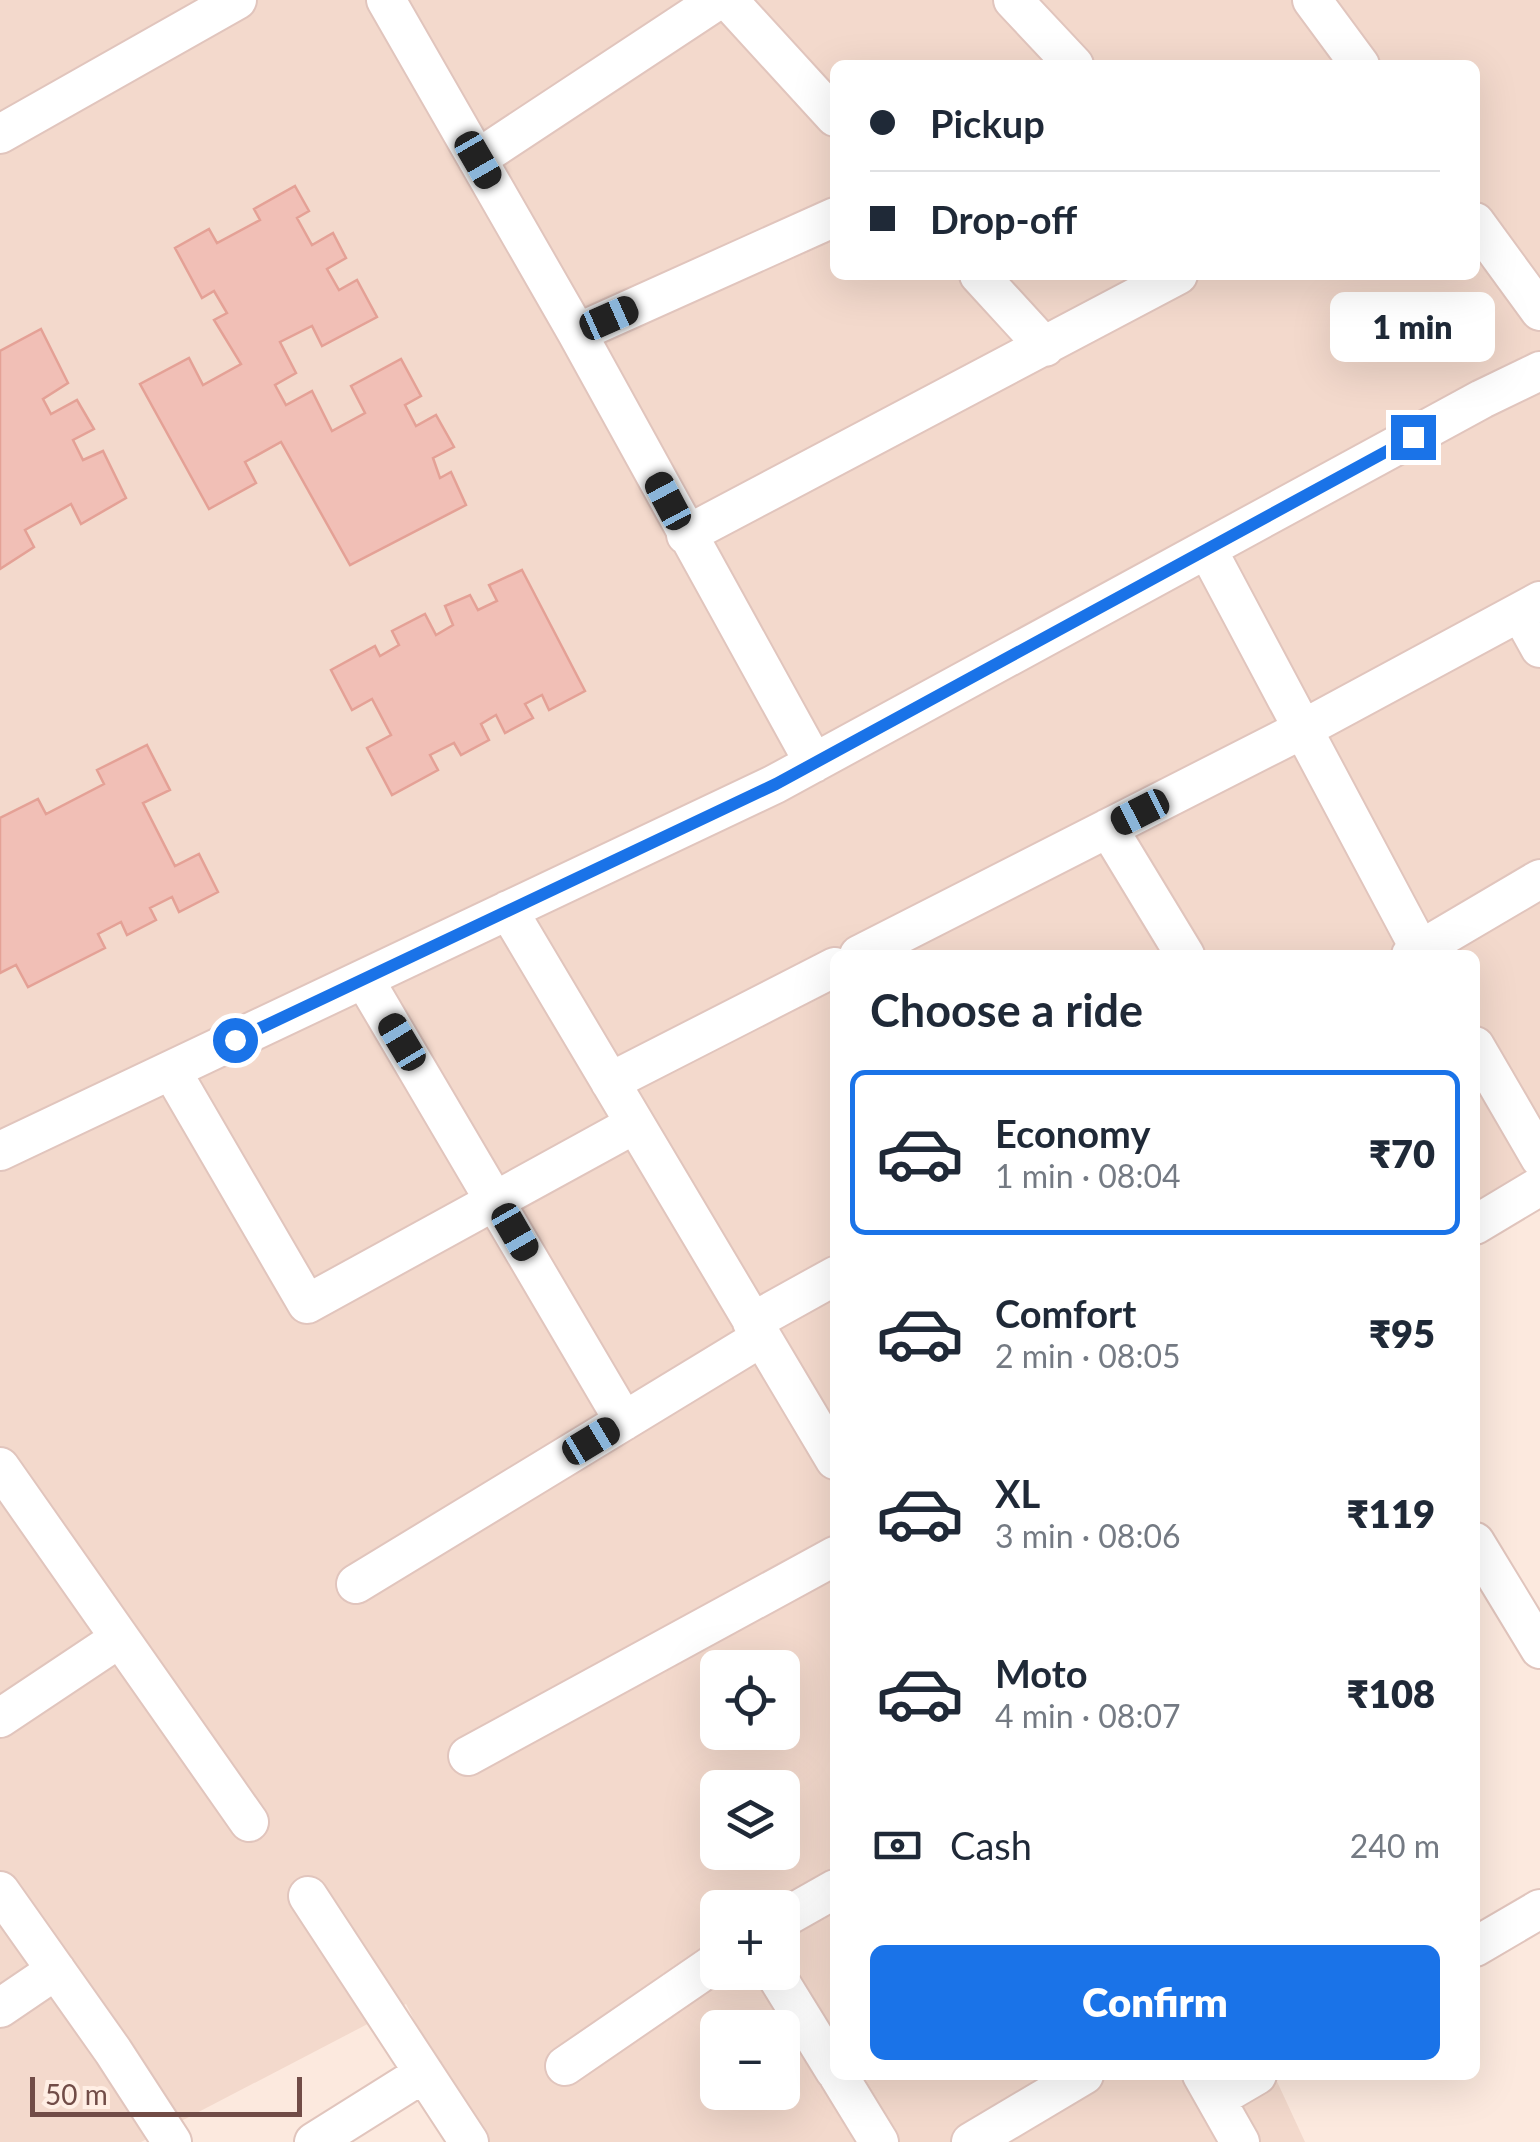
<!DOCTYPE html>
<html lang="en">
<head>
<meta charset="utf-8">
<style>
	:root { --surface:#fff; --page:#f6f6f7; --text:#1f2937; --muted:#747a83; --line:#e0e1e3; --accent:#1a73e8 }
	body { margin:0; font-family:Lato,sans-serif; background:var(--page); color:var(--text); height:100vh; display:flex; flex-direction:column; font-size:38px; white-space:nowrap }
	* { box-sizing:border-box; margin:0 }
	p { font-size:32px; color:var(--muted) }
	.icon { flex:none; width:55px; height:55px; fill:none; stroke:currentColor; stroke-width:2; stroke-linecap:round; stroke-linejoin:round }
	.map { position:relative; flex:1; overflow:hidden }
	.panel { position:absolute; left:830px; top:950px; width:650px; height:1130px; display:flex; flex-direction:column; background:var(--surface); border-radius:15px; box-shadow:0 10px 40px #0002 }
	.panel>* { flex:none }
	.hud { position:absolute; left:830px; top:60px; width:650px; height:220px; border-radius:15px; box-shadow:0 10px 40px #0002; display:grid; align-content:center; height:220px; padding:0 40px; background:var(--surface) }
	.controls { position:absolute; left:700px; top:1650px; display:grid; gap:20px }
	.controls a { display:grid; place-items:center; width:100px; height:100px; border-radius:15px; background:var(--surface); box-shadow:0 10px 40px #0002; font-size:50px }
	.scale { position:absolute; left:30px; bottom:25px; width:272px; box-sizing:border-box; padding-left:10px; border:5px solid #714c47; border-top:0; font-size:28px; line-height:35px; white-space:nowrap; color:#714c47; -webkit-text-stroke:8px #ffeee4; paint-order:stroke }
	.end { position:absolute; width:45px; height:45px; margin:-22px; border:12px solid #1a73e8; background:#fff; box-shadow:0 0 0 5px #fff }
	.from { border-radius:50% }
	.bubble { position:absolute; height:70px; border-radius:15px; background:var(--surface); box-shadow:0 10px 40px #0002; font-size:32px; font-weight:800; line-height:70px; text-align:center }
	.car { position:absolute; width:30px; height:60px; margin:-30px -15px; border-radius:12px; box-shadow:0 0 8px 2px #0007; background:linear-gradient(#222 24%,#8ab4d8 0 40%,#222 0 76%,#8ab4d8 0 86%,#222 0) }
	.hud b { display:flex; align-items:center; gap:35px; height:95px; font-size:38px }
	.hud b+b { border-top:2px solid var(--line) }
	.hud i { width:25px; height:25px; background:var(--text) }
	ul { padding:0; list-style:none }
	li { display:flex; align-items:center; gap:30px; height:165px; margin:0 20px 15px; padding:0 20px; border:5px solid transparent; border-radius:15px }
	li div { flex:1 }
	li b { display:block; font-size:38px }
	li em { font-style:normal; font-weight:800 }
	li.active { border-color:var(--accent) }
	li>.icon { width:90px; height:90px; stroke-width:1.5 }
	h2 { padding:0 40px; font-size:45px; line-height:120px }
	.pay { display:flex; align-items:center; gap:25px; height:110px; padding:0 40px; font-size:38px }
	.pay p { margin-inline-start:auto }
	.action { display:flex; gap:20px; margin-top:auto; padding:20px 40px }
	.action a { flex:1; height:115px; border-radius:15px; background:var(--accent); color:#fff; font-size:40px; font-weight:800; line-height:115px; text-align:center }
	.map>svg:first-child { display:block }
</style>
</head>
<body>
<div class="map">
<svg width="1540" height="2142" viewBox="0 0 1540 2142">
	<rect width="100%" height="100%" fill="#fce9de"/>
	<path fill="#f3d9cc" fill-rule="evenodd" d="M0,0h1540v1202l-65,39v-286h-640v1120h439l31,67h-829l-70,-138 -265,138h-141zM835,65h640v210h-640zM718,1668h64v64h-64zM718,1788h64v64h-64zM718,1908h64v64h-64zM718,2028h64v64h-64z"/>
	<path fill="#f1bfb6" stroke="#e4a196" stroke-width="2.5" d="M295,186l14,25 -12,7 15,27 21,-12 13,25 -19,11 12,21 18,-10 20,37 -55,29 -10,-20 -32,16 16,31 -21,12 11,20 26,-14 20,40 33,-18 -14,-27 50,-27 20,37 -16,9 11,21 20,-11 18,32 -21,11 7,20 11,-6 15,33 -116,60 -69,-123 -36,20 11,21 -47,26 -69,-125 49,-26 14,27 38,-21 -27,-44 13,-7 -13,-22 -12,7 -27,-50 34,-19 8,14 43,-23 -6,-11z
		M41,329l27,54 -25,16 8,15 26,-14 17,29 -21,11 10,20 20,-9 23,47 -45,26 -10,-20 -46,26 9,17 -34,22v-218z
		M522,570l63,121 -36,19 -7,-15 -17,9 8,14 -28,15 -9,-18 -15,9 8,16 -28,15 -7,-12 -24,12 8,15 -46,25 -25,-47 24,-13 -19,-36 -20,11 -21,-40 44,-24 5,10 19,-11 -7,-14 33,-17 11,21 17,-10 -8,-19 25,-11 8,15 19,-9 -8,-16z
		M147,745l23,45 -27,13 32,63 24,-12 19,38 -39,20 -7,-15 -22,11 6,12 -29,15 -6,-13 -23,12 7,14 -77,39 -12,-22 -16,8v-155l38,-19 8,15 58,-30 -7,-14z"/>
	<g fill="none" stroke-linecap="round" stroke-linejoin="round">
		<g stroke="#e1c5bd" stroke-width="42">
			<path id="minor" d="M386,0l191,333 237,430
				M728,0l107,117
				M1013,0l61,65
				M1312,0l48,65
				M0,134l237,-134
				M477,159l241,-159
				M1475,222l65,89
				M979,275l66,72
				M577,333l258,-116
				M686,535l492,-260
				M1207,549l216,406
				M1520,612l20,36
				M1108,828l77,127
				M508,910l327,550
				M859,955l444,-226 237,-128
				M1411,955l129,-76
				M364,979l260,442
				M1475,1046l65,112
				M171,1070l136,234 328,-180
				M610,1082l225,-115
				M0,1151l775,-367 707,-385 58,-28
				M1475,1225l65,-39
				M752,1322l83,-46
				M0,1467l249,355
				M1475,1542l65,107
				M356,1584l406,-247
				M0,1718l120,-80
				M468,1756l367,-200
				M0,1891l113,160 59,91
				M308,1896l161,246
				M782,1919l53,-30
				M1475,1947l65,-38
				M774,1972l61,99
				M0,2008l56,-38
				M565,2066l153,-105
				M838,2075l41,67
				M1202,2075l38,67
				M1216,2099l41,-24
				M314,2142l110,-69
				M971,2142l113,-67"/>
		</g>
		<use href="#minor" stroke="#fff" stroke-width="38"/>
	</g>
	<g fill="none" stroke-linecap="round" stroke-linejoin="round">
		<path stroke="#1a73e8" stroke-width="12" d="M235,1040l541,-256 637,-347"/>
	</g>
</svg>
<div class="controls">
<a><svg class="icon" aria-label="locate" viewBox="0 0 24 24"><circle cx="12" cy="12" r="6"/><path d="M12 2v4M12 18v4M2 12h4M18 12h4"/></svg></a>
<a><svg class="icon" aria-label="layers" viewBox="0 0 24 24"><path d="M12 4l9 5-9 5-9-5zM3 14l9 5 9-5"/></svg></a>
<a>+</a>
<a>−</a>
</div>
<div class="scale">50 m</div>
<i class="end from" style="left:235px;top:1040px"></i>
<i class="end" style="left:1413px;top:437px"></i>
<div class="bubble" style="left:1330px;top:292px;width:165px">1 min</div>
<i class="car" style="left:478px;top:160px;rotate:150deg"></i>
<i class="car" style="left:609px;top:318px;rotate:66deg"></i>
<i class="car" style="left:668px;top:501px;rotate:332deg"></i>
<i class="car" style="left:1140px;top:812px;rotate:243deg"></i>
<i class="car" style="left:402px;top:1042px;rotate:329deg"></i>
<i class="car" style="left:515px;top:1232px;rotate:150deg"></i>
<i class="car" style="left:591px;top:1441px;rotate:59deg"></i>
<div class="hud">
<b><i class="from"></i>Pickup</b>
<b><i></i>Drop-off</b>
</div>
<section class="panel">
<h2>Choose a ride</h2>
<ul>
<li class="active"><svg class="icon" aria-label="car" viewBox="0 0 24 24"><path d="M5 17H2v-5l4-1 3-4h7l3 4 3 1v5h-3M9 17h6M6 11h13"/><circle cx="7" cy="17" r="2"/><circle cx="17" cy="17" r="2"/></svg><div><b>Economy</b><p>1 min · 08:04</p></div><em>₹70</em></li>
<li><svg class="icon" aria-label="car" viewBox="0 0 24 24"><path d="M5 17H2v-5l4-1 3-4h7l3 4 3 1v5h-3M9 17h6M6 11h13"/><circle cx="7" cy="17" r="2"/><circle cx="17" cy="17" r="2"/></svg><div><b>Comfort</b><p>2 min · 08:05</p></div><em>₹95</em></li>
<li><svg class="icon" aria-label="car" viewBox="0 0 24 24"><path d="M5 17H2v-5l4-1 3-4h7l3 4 3 1v5h-3M9 17h6M6 11h13"/><circle cx="7" cy="17" r="2"/><circle cx="17" cy="17" r="2"/></svg><div><b>XL</b><p>3 min · 08:06</p></div><em>₹119</em></li>
<li><svg class="icon" aria-label="car" viewBox="0 0 24 24"><path d="M5 17H2v-5l4-1 3-4h7l3 4 3 1v5h-3M9 17h6M6 11h13"/><circle cx="7" cy="17" r="2"/><circle cx="17" cy="17" r="2"/></svg><div><b>Moto</b><p>4 min · 08:07</p></div><em>₹108</em></li>
</ul>
<div class="pay"><svg class="icon" aria-label="cash" viewBox="0 0 24 24"><path d="M3 7h18v10H3z"/><circle cx="12" cy="12" r="2"/></svg>Cash<p>240 m</p></div>
<div class="action"><a>Confirm</a></div>
</section>
</div>
</body>
</html>
